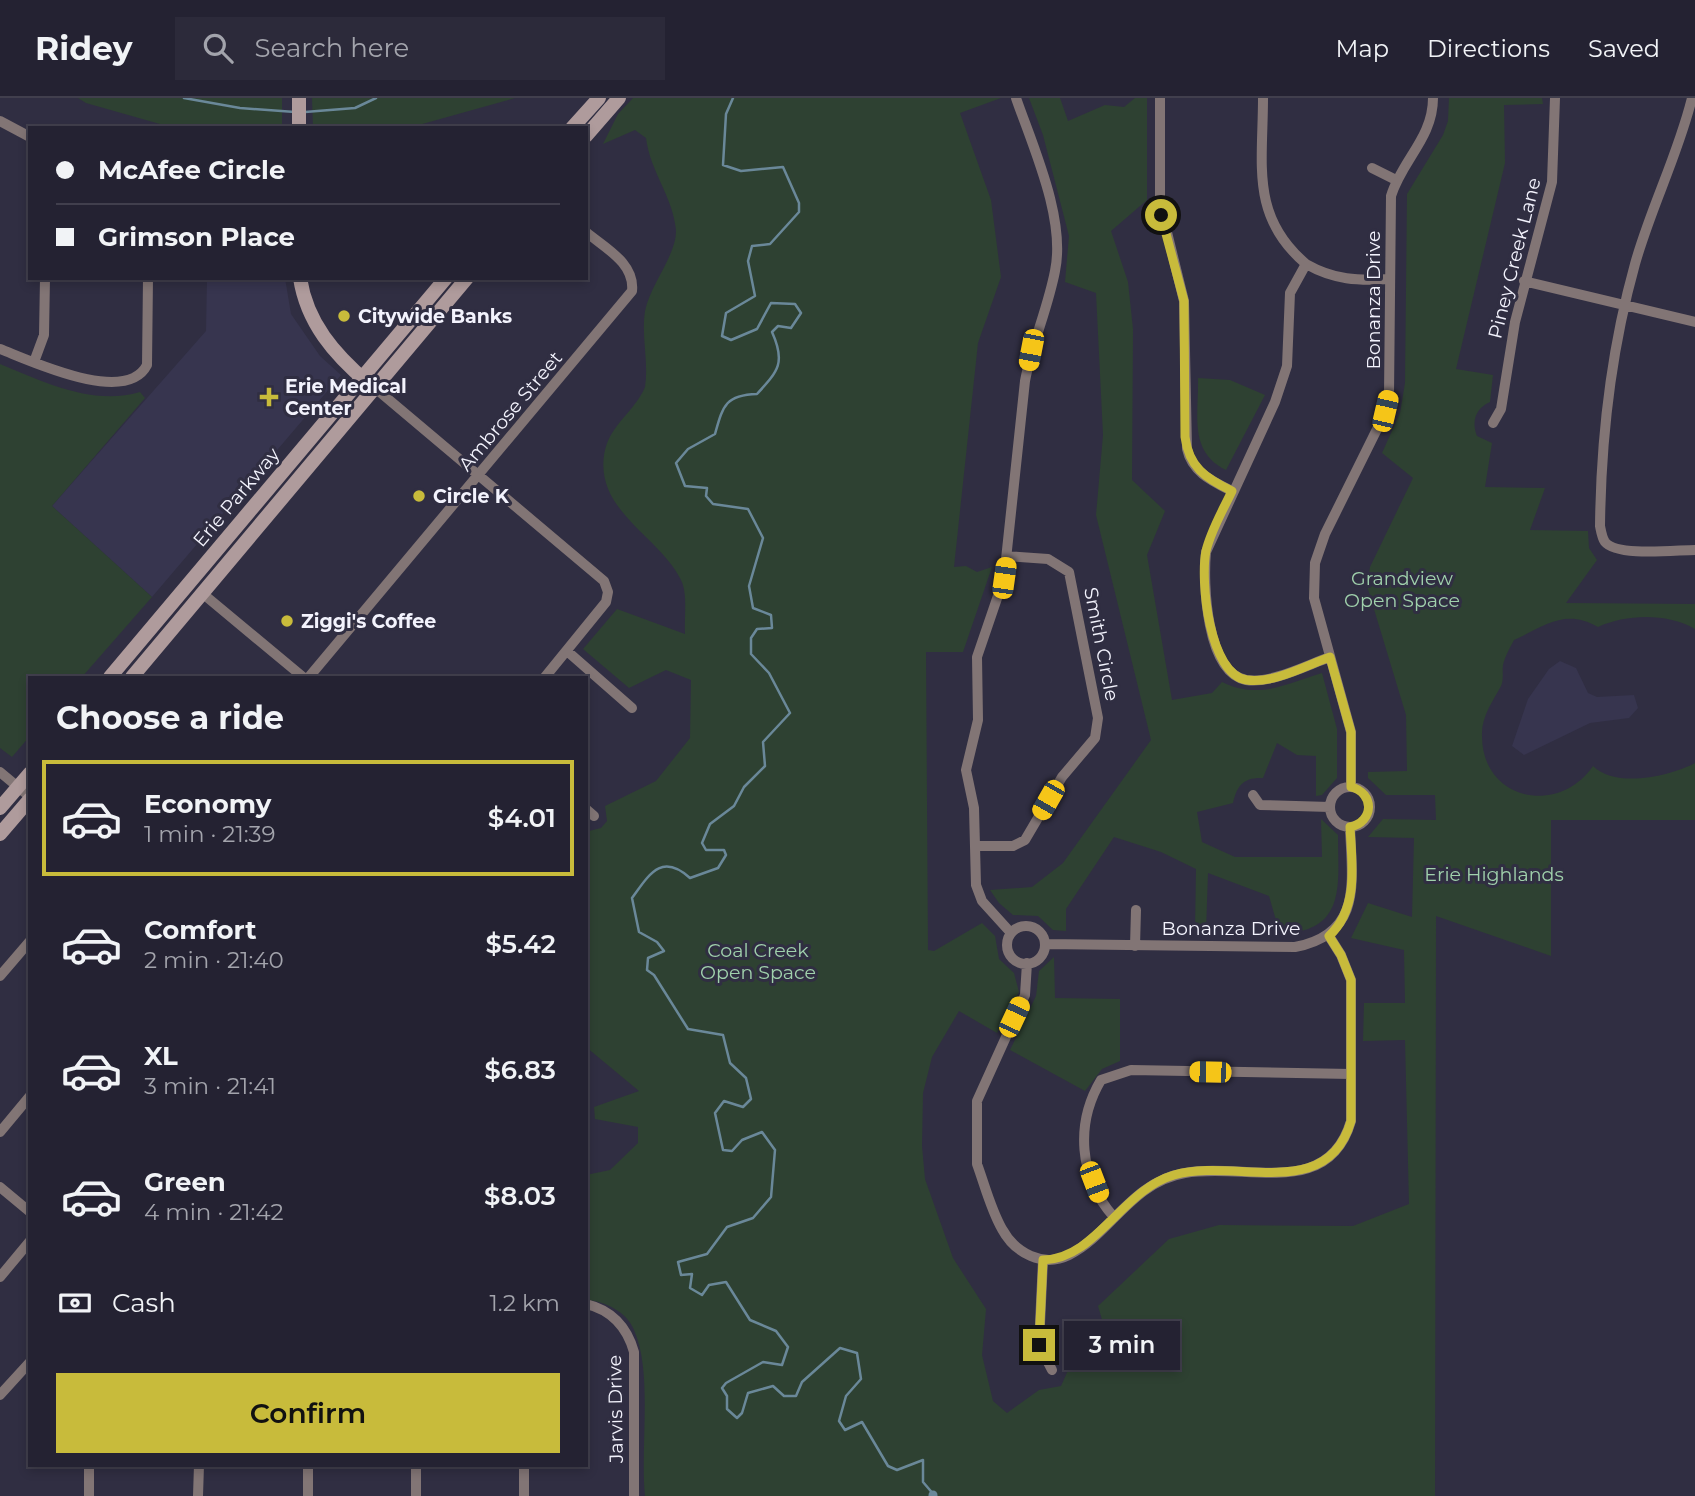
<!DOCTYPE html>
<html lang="en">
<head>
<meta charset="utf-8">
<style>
	:root { --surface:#242232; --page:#2c2a3a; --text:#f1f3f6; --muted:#a3a4ac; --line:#413f4d; --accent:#c8bb3b }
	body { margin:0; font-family:Montserrat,sans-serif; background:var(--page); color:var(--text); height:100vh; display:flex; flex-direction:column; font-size:26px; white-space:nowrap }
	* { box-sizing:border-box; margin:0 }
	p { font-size:23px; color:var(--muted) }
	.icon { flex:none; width:38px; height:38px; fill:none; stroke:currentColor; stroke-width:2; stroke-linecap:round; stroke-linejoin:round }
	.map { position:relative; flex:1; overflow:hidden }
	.details { position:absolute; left:28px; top:578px; width:560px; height:791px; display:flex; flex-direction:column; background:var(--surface); border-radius:0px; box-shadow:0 4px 10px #0003,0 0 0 2px var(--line) }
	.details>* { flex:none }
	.top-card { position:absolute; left:28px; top:28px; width:560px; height:154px; border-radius:0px; box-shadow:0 4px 10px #0003,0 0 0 2px var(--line); display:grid; align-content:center; height:154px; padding:0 28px; background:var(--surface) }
	.end { position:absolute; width:32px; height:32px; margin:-16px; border:9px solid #c8bb3b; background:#111; box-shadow:0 0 0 4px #111 }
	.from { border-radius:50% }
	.bubble { position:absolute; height:49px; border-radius:0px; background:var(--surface); box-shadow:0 4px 10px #0003,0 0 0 2px var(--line); font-size:23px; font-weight:600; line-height:49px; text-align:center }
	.car { position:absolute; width:21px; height:42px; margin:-21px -10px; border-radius:9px; box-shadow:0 0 5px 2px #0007; background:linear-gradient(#f5c518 24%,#345 0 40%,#f5c518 0 76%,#345 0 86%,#f5c518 0) }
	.top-card b { display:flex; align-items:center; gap:24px; height:66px; font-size:26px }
	.top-card b+b { border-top:2px solid var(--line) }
	.top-card i { width:18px; height:18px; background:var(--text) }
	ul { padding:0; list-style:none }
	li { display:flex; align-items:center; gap:21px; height:116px; margin:0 14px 10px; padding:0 14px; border:4px solid transparent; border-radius:0px }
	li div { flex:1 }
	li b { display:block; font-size:26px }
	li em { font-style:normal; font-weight:600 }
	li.current { border-color:var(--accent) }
	li>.icon { width:63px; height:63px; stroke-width:1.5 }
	h2 { padding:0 28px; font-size:32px; line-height:84px }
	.pay { display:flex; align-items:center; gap:18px; height:77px; padding:0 28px; font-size:26px }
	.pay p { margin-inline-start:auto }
	.primary-button { display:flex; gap:14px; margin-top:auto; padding:14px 28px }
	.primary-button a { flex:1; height:80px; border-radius:0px; background:var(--accent); color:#111; font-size:28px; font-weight:600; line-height:80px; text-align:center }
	header { display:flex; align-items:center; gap:42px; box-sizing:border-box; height:98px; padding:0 35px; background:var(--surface); border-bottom:2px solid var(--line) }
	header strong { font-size:33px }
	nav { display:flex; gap:38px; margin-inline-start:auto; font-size:24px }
	.search { width:490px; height:63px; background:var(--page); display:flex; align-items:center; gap:18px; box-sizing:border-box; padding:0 24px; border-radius:0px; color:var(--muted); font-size:26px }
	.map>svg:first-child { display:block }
</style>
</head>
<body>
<header>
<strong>Ridey</strong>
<div class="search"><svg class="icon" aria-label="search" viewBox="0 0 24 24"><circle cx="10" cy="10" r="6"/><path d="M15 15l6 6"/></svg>Search here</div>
<nav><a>Map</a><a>Directions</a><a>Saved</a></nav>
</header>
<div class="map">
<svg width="1695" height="1398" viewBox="0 0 1695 1398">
	<rect width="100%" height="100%" fill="#302e42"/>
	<path fill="#37354f" d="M207,180h78l6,36 29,42 21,19 -189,222 -100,-91 154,-175z
		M1560,563l16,7 12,25 9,4 37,-2 4,13 -9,10 -39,5 -66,32 -12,-9 16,-47 21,-30z"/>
	<path fill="#2e4132" d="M78,0h204v30h-108l-88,-25z
		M312,0h203l-107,30h-95z
		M633,0h368l-41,15 31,87 10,77 -23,66 -24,224 12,-1 11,6 15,-5 -29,85h-37l2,298 6,1 48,-28 13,13 4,23 15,14 5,19 -22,41 -38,-22 -27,46 -9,36 -1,53 3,33 28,79 33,51 -4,46 11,46 14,12 32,-23 22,-4 9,-20 38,-26 -10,-34 71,-67 50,-14 134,1 56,-22 -4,-164 -42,1 1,-38h41l-1,-53 -53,-12 17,-35 44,14 2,-79 -46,-1 15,-18 53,1 -1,-25h-49l-18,-17v-6l39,-1 -1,-56 -39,-129 3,-19 43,-89 -31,-25 18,-40 5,-30 2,-189 36,-59 5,-14 1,-23h93l1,6 -39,1 1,58 -49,206 37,6 -3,27c-14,6 -19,19 -13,34l15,7 -7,44 60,1 -15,42 58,1 1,17 8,12 -31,43 129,1v25c-28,-16 -68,-15 -97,-2 -33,-19 -53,-1 -84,13 -4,8 -9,16 -11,25 -1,6 1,15 -2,21 -8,15 -20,31 -19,50 0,65 77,80 111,30 23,23 78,10 102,-3v57h-144v136l-115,-40 -1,580h-790c-5,-49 8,-124 -11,-166 -7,-18 -29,-29 -48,-30v-125l24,-5 28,-27v-16l-43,-8 -1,-12 45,-16 -53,-44v-208l3,-8 12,-3 6,-7 -2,-15 51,-25 34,-43 1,-58 -25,-10 -37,18 -46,-39 34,-40 68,25c-1,-16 3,-40 -4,-54 -22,-45 -89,-70 -76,-130 6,-26 30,-39 40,-63 4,-25 -4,-51 0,-76 6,-28 32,-57 31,-81 -3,-33 -26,-59 -30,-92l-11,-8 -32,14 15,-30z
		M1029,0h31l8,23 37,-16 19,2 11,-9h12v102l-36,31 17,51 5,47 -1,151 33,31 -18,44 25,145 40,-7 10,-11c37,18 63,2 100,-9l15,56v49l-15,17 -6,1v-40l-19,-1 -20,-12 -14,35c-19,-1 -26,7 -30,25l-36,9 5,30 33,15h87l-1,-38 17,16c0,51 9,96 -58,99l-11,-38 -61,-23 -2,58h-11l1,-62 -35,-17 -47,-15 -48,72v22l-13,-1 -15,-14 -25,-1 -14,-12 -9,-13 42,-3 31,-24 88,-123 -55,-225 7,-80 -7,-142 -31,-11 4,-46 -26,-101z
		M0,266c44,18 92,42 140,28l5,6 -93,108 100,91 -70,80h-52v59l-18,21 -12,-9z
		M1198,280l32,2 35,15 -39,75c-38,-19 -27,-55 -28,-92z
		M1054,859l1,41 65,1v62l-18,8 -17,22 -75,-41 26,-54 3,-25z"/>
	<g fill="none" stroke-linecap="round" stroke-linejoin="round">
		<path stroke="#6a8899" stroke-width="2.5" d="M184,0l56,10 55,4
			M733,0l-7,16 -3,51 18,6 42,-4 16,36v9l-29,32 -18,2 -4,15 7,35 -29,17 -4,23 9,4 26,-11 14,-26 24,1 6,9 -10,15 -13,-2 -6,6c14,31 6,39 -15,62 -32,1 -34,12 -42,40l-27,15 -12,14 9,23 22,2 -1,8 7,8 35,5 15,29 -14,48 4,22 18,7 1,13 -15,1 -6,9v16l18,19 21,40 -27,29 2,24 -21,21 -10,19 -24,18 -8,19 4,7h18l2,5 -8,13 -28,10c-29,-26 -41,-3 -58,20l7,34 18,10 7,9 -16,7 -1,12 7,5 34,54 35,6 7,28 16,15 5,21 -8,8 -19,-6 -9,12 8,37 9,1 10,-11 20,-8 13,18 -4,47 -18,21 -26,9 -20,27 -29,8 3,13 11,-1 -2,14 12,7 7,-10 17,-3 24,38 26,11 12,16 -6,18 -19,-3 -37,21 -4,5 5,8v13l10,9 5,-5 6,-20 25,-7 11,10h12l6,-14 38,-34 17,5 4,26 -15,17 -7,25 6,9 17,-8 26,44 9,4 26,-10v22l12,14
			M305,14l50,-4 21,-10"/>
		<path stroke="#6a8899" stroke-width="9" d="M933,1398v-1"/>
		<path stroke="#827575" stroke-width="10" d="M1160,0v106l24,97 3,148c5,23 25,32 45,42
			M1263,0c0,67 -13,118 43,166
			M1692,0c-14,57 -41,109 -57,166 -24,86 -34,173 -35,262 1,5 2,12 5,16 12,15 71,8 90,8
			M0,23l30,16
			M1372,70l24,12
			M1524,183l171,41
			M0,251c31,12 126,57 147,16l1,-87
			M34,264l10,-27 1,-57
			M375,290l229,193 4,11 -2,10 -61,75
			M1493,325l8,-14 14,-87 37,-140 3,-84
			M202,495l101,84
			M567,553l65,57
			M1330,559c-23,8 -59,27 -84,23 -40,-8 -43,-96 -40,-128l69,-150 12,-36 3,-73 16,-29c28,16 52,17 84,15
			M309,579l323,-386c3,-28 -27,-43 -46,-59
			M0,674l30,25
			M1351,689v-55l-37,-134 1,-35 10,-29 61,-123 3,-16 2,-199c11,-36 42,-58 42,-98
			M1330 709a20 20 0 1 1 40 0a20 20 0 1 1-40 0Z
			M1253,697l7,10 70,2
			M586,711l8,7
			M975,748h38l12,-6 37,-63 33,-39 3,-20 -29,-146 -21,-13 -41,-3
			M1007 847a19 19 0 1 1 38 0a19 19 0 1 1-38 0Z
			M1011,835l-29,-32 -6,-16 -2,-77 -8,-38 12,-50 -1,-63 27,-79 21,-197c7,-38 23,-73 30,-110 11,-52 -22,-124 -39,-173
			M1045,846l250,3c68,-13 57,-65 55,-120
			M1135,848l1,-36
			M1027,865l-2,32 -48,106v63c8,22 14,46 25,65 13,24 41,39 67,26 41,-20 62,-73 116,-82 60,-11 143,27 166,-52v-141l-10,-25 -12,-19
			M0,878l30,-35
			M0,1034l30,-36
			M0,1089l30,25
			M1113,1118c-34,-39 -38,-92 -12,-136l30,-10 220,4
			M1043,1162l-4,85 13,25
			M0,1179l30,-36
			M586,1206c25,6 41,23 48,48v144
			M0,1297l30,-33
			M89,1398v-31
			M198,1398l1,-31
			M308,1398v-31
			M416,1398v-31
			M524,1398v-31"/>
		<path stroke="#af9b9c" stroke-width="14" d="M299,30v-30
			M572,30l27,-30
			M586,38l33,-38
			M300,180c7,45 34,76 68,105
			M110,579l336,-399
			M132,579l335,-399
			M0,710l30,-35
			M0,736l30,-35"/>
	</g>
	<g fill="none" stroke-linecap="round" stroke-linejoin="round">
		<path stroke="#c8bb3b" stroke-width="9" d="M1039,1247l4,-85c53,-1 79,-70 131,-85 61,-18 153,29 177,-54v-141l-10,-25 -12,-19c30,-28 23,-71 21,-109 24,-5 25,-34 1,-40v-55l-21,-75c-23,8 -57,27 -83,23 -38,-5 -47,-100 -41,-129 5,-21 17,-41 26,-60 -27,-13 -43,-24 -47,-54l-1,-136 -23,-86"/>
	</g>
	<g fill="#c8bb3b" stroke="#302e42" stroke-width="2.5">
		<circle cx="344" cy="218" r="7"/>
		<path d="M265.5 288.5h7v7h7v7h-7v7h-7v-7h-7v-7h7z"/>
		<circle cx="419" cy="398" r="7"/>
		<circle cx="287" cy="523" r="7"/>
	</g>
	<g text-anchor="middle" stroke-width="6" stroke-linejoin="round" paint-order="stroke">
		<g font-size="19" fill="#f3f3fd" stroke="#302e42">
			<text transform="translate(1514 160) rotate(-76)" y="7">Piney Creek Lane</text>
			<text transform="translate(1373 202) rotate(-90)" y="7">Bonanza Drive</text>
			<text transform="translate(510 313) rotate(-50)" y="7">Ambrose Street</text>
			<text transform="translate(236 399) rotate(-50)" y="7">Erie Parkway</text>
			<text transform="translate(1102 546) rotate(79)" y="7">Smith Circle</text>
			<text x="1231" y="837">Bonanza Drive</text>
			<text transform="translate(615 1311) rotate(-91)" y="7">Jarvis Drive</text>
		</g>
		<g font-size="19" font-weight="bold" fill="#f3f3fd" stroke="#302e42" text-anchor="start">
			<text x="358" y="225">Citywide Banks</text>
			<text x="285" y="295">Erie Medical<tspan x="285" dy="22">Center</tspan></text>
			<text x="433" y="405">Circle K</text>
			<text x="301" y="530">Ziggi's Coffee</text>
		</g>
		<g font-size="19" fill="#a0d1ac" stroke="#302e42">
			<text x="1402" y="487">Grandview<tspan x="1402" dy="22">Open Space</tspan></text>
			<text x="1494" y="783">Erie Highlands</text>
			<text x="758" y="859">Coal Creek<tspan x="758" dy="22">Open Space</tspan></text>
		</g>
	</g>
</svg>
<i class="end from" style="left:1161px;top:117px"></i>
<i class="end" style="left:1039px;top:1247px"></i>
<div class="bubble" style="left:1064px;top:1223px;width:116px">3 min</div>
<i class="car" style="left:1031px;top:252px;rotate:191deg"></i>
<i class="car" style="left:1385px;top:313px;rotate:13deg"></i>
<i class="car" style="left:1004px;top:480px;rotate:8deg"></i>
<i class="car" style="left:1048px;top:702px;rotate:210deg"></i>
<i class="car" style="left:1014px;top:919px;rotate:25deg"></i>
<i class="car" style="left:1210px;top:974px;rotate:271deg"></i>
<i class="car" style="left:1094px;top:1084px;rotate:159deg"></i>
<div class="top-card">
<b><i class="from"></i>McAfee Circle</b>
<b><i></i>Grimson Place</b>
</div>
<section class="details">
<h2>Choose a ride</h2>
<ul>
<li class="current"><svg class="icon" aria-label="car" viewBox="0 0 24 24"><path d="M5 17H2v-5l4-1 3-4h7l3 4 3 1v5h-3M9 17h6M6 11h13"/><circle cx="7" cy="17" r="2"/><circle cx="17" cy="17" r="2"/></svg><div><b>Economy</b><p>1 min · 21:39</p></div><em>$4.01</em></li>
<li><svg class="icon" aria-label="car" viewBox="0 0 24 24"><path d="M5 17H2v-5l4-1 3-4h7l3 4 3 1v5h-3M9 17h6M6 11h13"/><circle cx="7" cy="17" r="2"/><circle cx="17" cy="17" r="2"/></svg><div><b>Comfort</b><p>2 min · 21:40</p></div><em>$5.42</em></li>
<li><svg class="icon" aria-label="car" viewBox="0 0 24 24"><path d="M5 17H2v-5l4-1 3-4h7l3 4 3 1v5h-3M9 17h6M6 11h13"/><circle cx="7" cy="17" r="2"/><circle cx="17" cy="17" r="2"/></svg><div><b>XL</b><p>3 min · 21:41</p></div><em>$6.83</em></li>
<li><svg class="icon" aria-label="car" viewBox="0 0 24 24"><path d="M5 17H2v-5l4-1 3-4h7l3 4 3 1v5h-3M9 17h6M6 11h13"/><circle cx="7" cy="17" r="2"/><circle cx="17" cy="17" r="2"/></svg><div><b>Green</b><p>4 min · 21:42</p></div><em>$8.03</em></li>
</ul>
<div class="pay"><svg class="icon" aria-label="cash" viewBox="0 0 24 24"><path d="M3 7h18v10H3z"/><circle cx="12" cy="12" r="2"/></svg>Cash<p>1.2 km</p></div>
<div class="primary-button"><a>Confirm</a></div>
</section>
</div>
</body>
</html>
